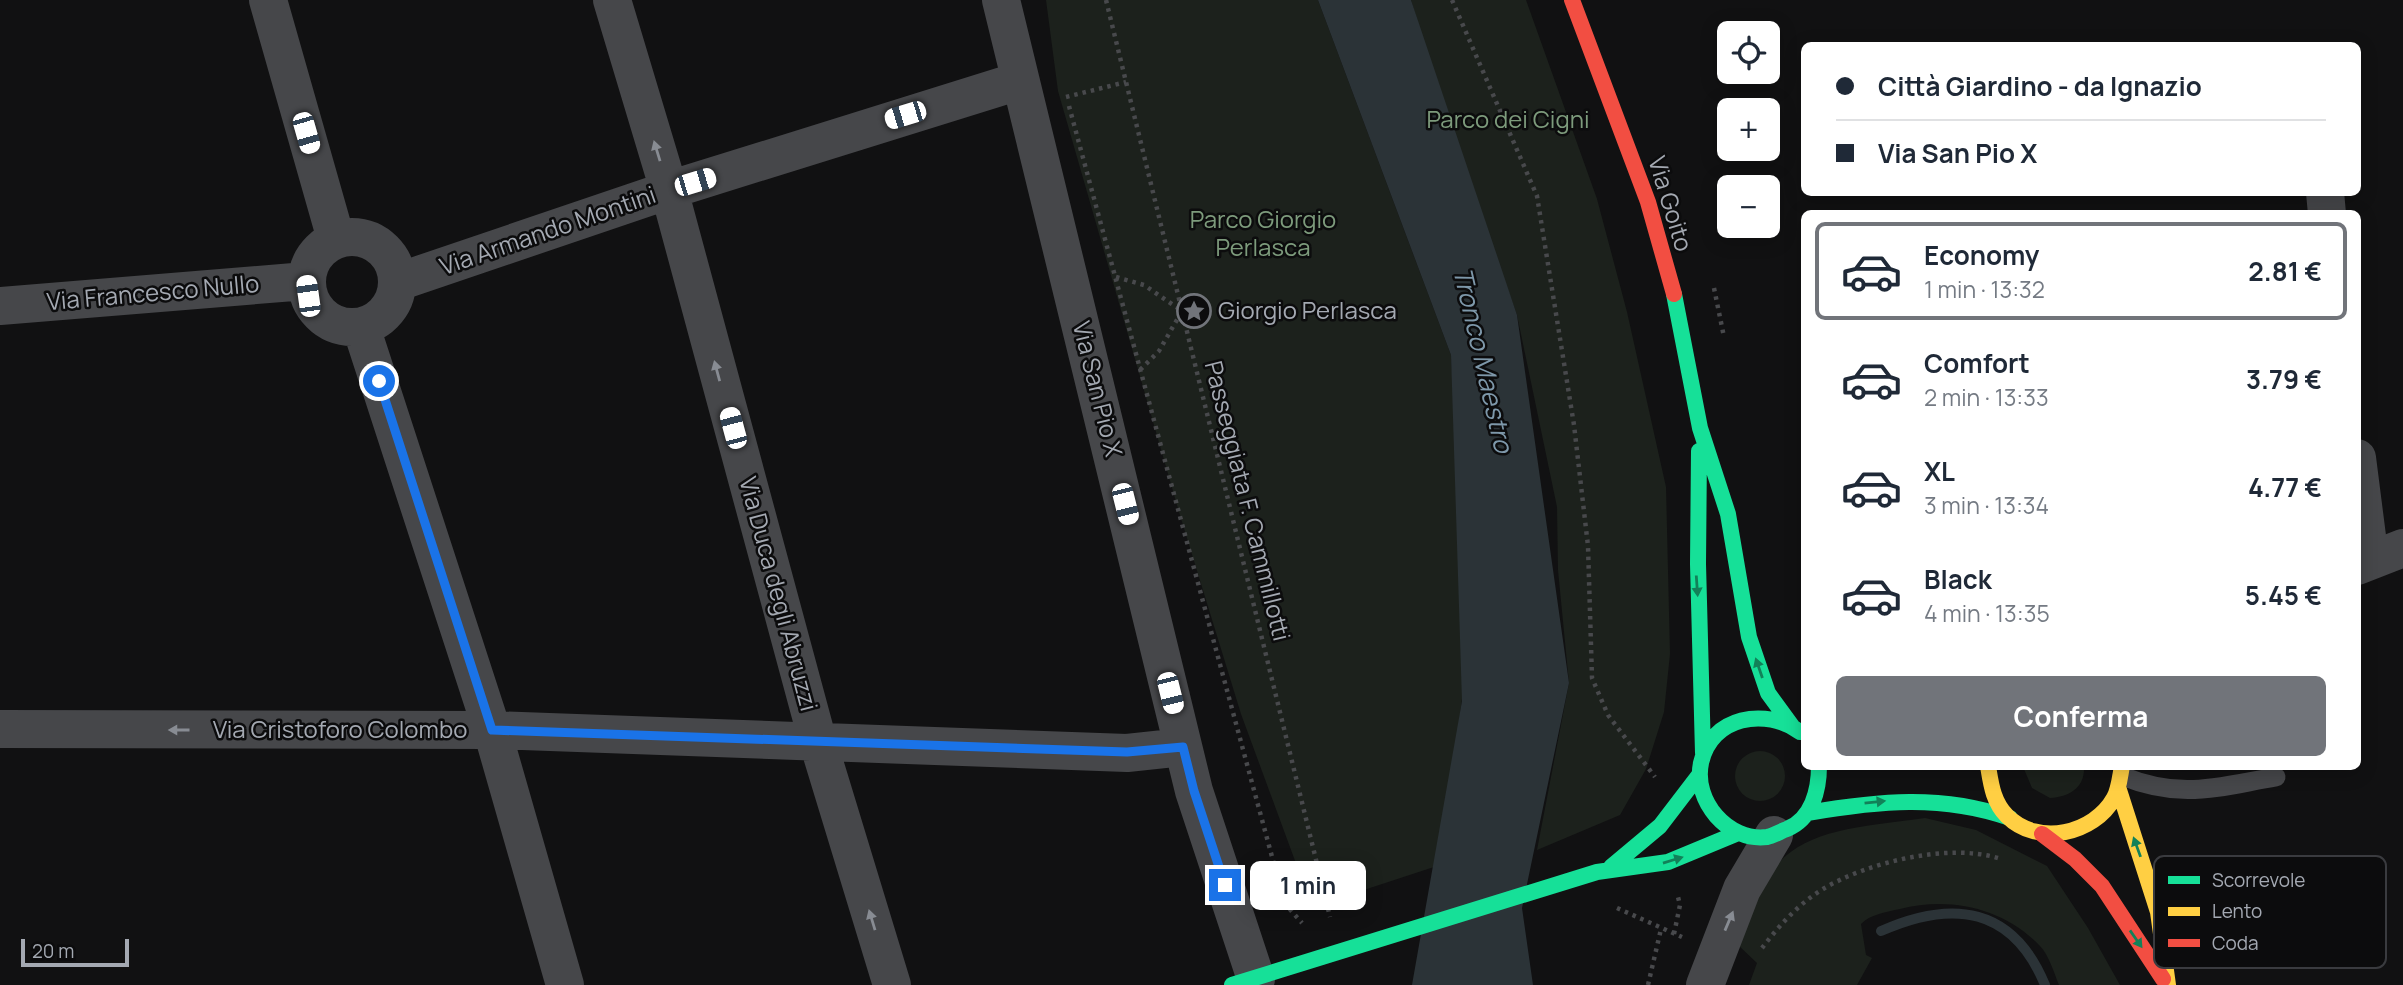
<!DOCTYPE html>
<html lang="it">
<head>
<meta charset="utf-8">
<style>
	:root { --surface:#fff; --page:#f2f2f3; --text:#1f2937; --muted:#747a83; --line:#e0e1e3; --accent:#71747a }
	body { margin:0; font-family:Manrope,sans-serif; background:var(--page); color:var(--text); height:100vh; display:flex; flex-direction:column; font-size:26px; white-space:nowrap }
	* { box-sizing:border-box; margin:0 }
	p { font-size:23px; color:var(--muted) }
	.icon { flex:none; width:38px; height:38px; fill:none; stroke:currentColor; stroke-width:2; stroke-linecap:round; stroke-linejoin:round }
	.map { position:relative; flex:1; overflow:hidden }
	.details { position:absolute; left:1801px; top:210px; width:560px; height:560px; display:flex; flex-direction:column; background:var(--surface); border-radius:10px; box-shadow:0 4px 18px #0003 }
	.details>* { flex:none }
	.banner { position:absolute; left:1801px; top:42px; width:560px; height:154px; border-radius:10px; box-shadow:0 4px 18px #0003; display:grid; align-content:center; height:154px; padding:0 35px; background:var(--surface) }
	.buttons { position:absolute; left:1717px; top:21px; display:grid; gap:14px }
	.buttons a { display:grid; place-items:center; width:63px; height:63px; border-radius:10px; background:var(--surface); box-shadow:0 4px 18px #0003; font-size:35px }
	.scale { position:absolute; left:21px; bottom:18px; width:108px; box-sizing:border-box; padding-left:7px; border:4px solid #a4a9b2; border-top:0; font-size:19px; line-height:24px; white-space:nowrap; color:#a4a9b2; -webkit-text-stroke:5px #0c0c0d; paint-order:stroke }
	.end { position:absolute; width:32px; height:32px; margin:-16px; border:9px solid #1a73e8; background:#fff; box-shadow:0 0 0 4px #fff }
	.from { border-radius:50% }
	.bubble { position:absolute; height:49px; border-radius:10px; background:var(--surface); box-shadow:0 4px 18px #0003; font-size:23px; font-weight:700; line-height:49px; text-align:center }
	.car { position:absolute; width:21px; height:42px; margin:-21px -10px; border-radius:9px; box-shadow:0 0 5px 2px #0007; background:linear-gradient(#fff 24%,#345 0 40%,#fff 0 76%,#345 0 86%,#fff 0) }
	.banner b { display:flex; align-items:center; gap:24px; height:66px; font-size:26px }
	.banner b+b { border-top:2px solid var(--line) }
	.banner i { width:18px; height:18px; background:var(--text) }
	ul { padding:12px 0 0; list-style:none }
	li { display:flex; align-items:center; gap:21px; height:98px; margin:0 14px 10px; padding:0 21px; border:4px solid transparent; border-radius:10px }
	li div { flex:1 }
	li b { display:block; font-size:26px }
	li em { font-style:normal; font-weight:700 }
	li.selected { border-color:var(--accent) }
	li>.icon { width:63px; height:63px; stroke-width:1.5 }
	.action { display:flex; gap:14px; margin-top:auto; padding:14px 35px }
	.action a { flex:1; height:80px; border-radius:10px; background:var(--accent); color:#fff; font-size:28px; font-weight:700; line-height:80px; text-align:center }
	.map>svg:first-child { display:block }
</style>
</head>
<body>
<div class="map">
<svg width="2403" height="985" viewBox="0 0 2403 985">
	<rect width="100%" height="100%" fill="#111112"/>
	<path fill="#1c211c" d="M1046,0h272l133,355 17,299 -28,211 -128,42 -71,-193 -62,-202 -121,-421z
		M1411,0h115l71,199 30,113 39,175 4,167 -6,58 -18,57 -26,46 -83,35 32,-167 -11,-113 -1,-63 -40,-192 -64,-177z
		M1735 776a25 25 0 1 1 50 0a25 25 0 1 1-50 0Z
		M2084,767c1,21 -15,30 -34,31l-18,-10 -8,-19 1,-2z
		M1925,818l51,12 71,36 41,62 32,57h-61c-5,-12 -10,-30 -19,-39 -36,-38 -90,-50 -140,-37 -14,3 -29,5 -39,15l5,31 6,3 -15,27h-108l8,-22 -19,-18c31,-115 83,-113 187,-127z"/>
	<path fill="#2b3337" d="M1318,0h93l106,315 52,368 -47,225 11,77h-121l50,-284 -11,-346z"/>
	<g fill="none" stroke-linecap="round" stroke-linejoin="round">
		<path stroke="#2b3337" stroke-width="10" d="M1881,931c72,-32 132,-24 164,54"/>
		<path stroke="#48494c" stroke-width="4.5" stroke-dasharray="3.5 5" stroke-linecap="butt" d="M1106,0l224,917
			M1452,0l85,196 37,229 14,121 4,132 16,37 47,62
			M1066,97l60,-15
			M1069,106l212,784 6,16 15,17
			M1116,277l28,8 38,26 -23,40 -19,19
			M1714,288l10,49
			M1617,908l65,29
			M1674,934l6,-29 -2,-8
			M1762,948c17,-22 36,-44 61,-59 45,-27 125,-46 175,-31
			M1648,985l13,-56"/>
		<path stroke="#46474a" stroke-width="19" d="M2122,776c60,24 94,11 154,1"/>
		<path stroke="#46474a" stroke-width="38" d="M268,0l68,239
			M612,0l57,190 149,552 74,243
			M1001,0l193,791 62,188
			M2325,192l2,22
			M307 282a45 45 0 1 1 90 0a45 45 0 1 1-90 0Z
			M398,282l271,-92 350,-109
			M0,306l306,-25
			M361,327l131,403 73,255
			M2357,458l13,102
			M2357,566l46,-18
			M0,729l492,1 635,23 56,-6
			M1705,985l37,-96 32,-54"/>
		<path stroke="#16e098" stroke-width="16" d="M1674,294l26,134 28,86 21,123 19,56 24,33
			M1699,451l-1,113 5,189
			M1800,732c-34,-25 -89,-16 -99,31 -8,38 27,79 66,74 6,-1 14,-6 20,-8 25,-10 32,-39 32,-63
			M1807,813c71,-12 134,-19 203,5
			M1611,867l49,-41 39,-51
			M1232,985l365,-113 71,-10 70,-29"/>
		<path stroke="#ffcf43" stroke-width="16" d="M1988,766c3,18 5,36 19,50 31,31 87,18 107,-18 5,-9 6,-22 8,-32
			M2119,790l39,122 10,73"/>
		<path stroke="#f24e42" stroke-width="16" d="M1572,0l76,202 26,92
			M2042,834l33,25 27,27 61,93"/>
	</g>
	<defs><path id="oneway-solid" d="M-6-.8H1V-3.2L6.5 0L1 3.2V.8H-6Z" transform="scale(1.75)"/></defs>
	<g fill="#888c93">
		<use href="#oneway-solid" transform="translate(657 151) rotate(-107)"/>
		<use href="#oneway-solid" transform="translate(717 371) rotate(-105)"/>
		<use href="#oneway-solid" transform="translate(179 730) rotate(-180)"/>
		<use href="#oneway-solid" transform="translate(872 920) rotate(-107)"/>
		<use href="#oneway-solid" transform="translate(1729 921) rotate(-67)"/>
	</g>
	<g fill="#128159">
		<use href="#oneway-solid" transform="translate(1697 586) rotate(86)"/>
		<use href="#oneway-solid" transform="translate(1759 668) rotate(-109)"/>
		<use href="#oneway-solid" transform="translate(1875 802) rotate(-6)"/>
		<use href="#oneway-solid" transform="translate(2137 847) rotate(-110)"/>
		<use href="#oneway-solid" transform="translate(1673 860) rotate(-17)"/>
		<use href="#oneway-solid" transform="translate(2136 939) rotate(55)"/>
	</g>
	<g fill="none" stroke-linecap="round" stroke-linejoin="round">
		<path stroke="#1a73e8" stroke-width="9" d="M379,381l113,349 635,22 56,-5 11,44 31,94"/>
	</g>
	<defs>
		<g id="sight-ring" transform="scale(1.75)"><circle r="9.5" fill="#0c0c0d" stroke="#71747a" stroke-width="1.5"/><path d="M0-6L1.8-2.2L6-1.7L2.9 1.2L3.7 5.4L0 3.3L-3.7 5.4L-2.9 1.2L-6-1.7L-1.8-2.2Z" fill="#71747a"/></g>
	</defs>
	<g fill-rule="evenodd">
		<use href="#sight-ring" x="1194" y="311"/>
	</g>
	<g text-anchor="middle" stroke-width="5" stroke-linejoin="round" paint-order="stroke">
		<g font-size="24" fill="#7d9b7c" stroke="#0c0c0d">
			<text x="1508" y="128">Parco dei Cigni</text>
			<text x="1263" y="228">Parco Giorgio<tspan x="1263" dy="28">Perlasca</tspan></text>
		</g>
		<g font-size="24" fill="#a4a9b2" stroke="#0c0c0d">
			<text transform="translate(1670 204) rotate(73)" y="8">Via Goito</text>
			<text transform="translate(548 231) rotate(-19)" y="8">Via Armando Montini</text>
			<text transform="translate(153 293) rotate(-5)" y="8">Via Francesco Nullo</text>
			<text transform="translate(1097 389) rotate(76)" y="8">Via San Pio X</text>
			<text transform="translate(1247 501) rotate(76)" y="8">Passeggiata F. Cammillotti</text>
			<text transform="translate(778 594) rotate(75)" y="8">Via Duca degli Abruzzi</text>
			<text x="340" y="738">Via Cristoforo Colombo</text>
		</g>
		<g font-size="24" fill="#a4a9b2" stroke="#0c0c0d" text-anchor="start">
			<text x="1218" y="319">Giorgio Perlasca</text>
		</g>
		<g font-size="26" font-style="italic" fill="#7e98aa" stroke="#0c0c0d">
			<text transform="translate(1483 360) rotate(77)" y="9">Tronco Maestro</text>
		</g>
	</g>
	<rect x="2154" y="856" width="232" height="112" rx="10" fill="#0c0c0d" stroke="#3a3b3f" stroke-width="2"/>
	<rect x="2168" y="876" width="32" height="8" fill="#16e098"/>
	<rect x="2168" y="907" width="32" height="9" fill="#ffcf43"/>
	<rect x="2168" y="939" width="32" height="8" fill="#f24e42"/>
	<g font-size="19" fill="#a4a9b2">
		<text x="2212" y="887">Scorrevole</text>
		<text x="2212" y="918">Lento</text>
		<text x="2212" y="950">Coda</text>
	</g>
</svg>
<div class="buttons">
<a><svg class="icon" aria-label="locate" viewBox="0 0 24 24"><circle cx="12" cy="12" r="6"/><path d="M12 2v4M12 18v4M2 12h4M18 12h4"/></svg></a>
<a>+</a>
<a>−</a>
</div>
<div class="scale">20 m</div>
<i class="end from" style="left:379px;top:381px"></i>
<i class="end" style="left:1225px;top:885px"></i>
<div class="bubble" style="left:1250px;top:861px;width:116px">1 min</div>
<i class="car" style="left:905px;top:115px;rotate:253deg"></i>
<i class="car" style="left:306px;top:133px;rotate:164deg"></i>
<i class="car" style="left:695px;top:182px;rotate:73deg"></i>
<i class="car" style="left:308px;top:296px;rotate:352deg"></i>
<i class="car" style="left:733px;top:428px;rotate:345deg"></i>
<i class="car" style="left:1125px;top:504px;rotate:166deg"></i>
<i class="car" style="left:1170px;top:693px;rotate:166deg"></i>
<div class="banner">
<b><i class="from"></i>Città Giardino - da Ignazio</b>
<b><i></i>Via San Pio X</b>
</div>
<section class="details">
<ul>
<li class="selected"><svg class="icon" aria-label="car" viewBox="0 0 24 24"><path d="M5 17H2v-5l4-1 3-4h7l3 4 3 1v5h-3M9 17h6M6 11h13"/><circle cx="7" cy="17" r="2"/><circle cx="17" cy="17" r="2"/></svg><div><b>Economy</b><p>1 min · 13:32</p></div><em>2.81 €</em></li>
<li><svg class="icon" aria-label="car" viewBox="0 0 24 24"><path d="M5 17H2v-5l4-1 3-4h7l3 4 3 1v5h-3M9 17h6M6 11h13"/><circle cx="7" cy="17" r="2"/><circle cx="17" cy="17" r="2"/></svg><div><b>Comfort</b><p>2 min · 13:33</p></div><em>3.79 €</em></li>
<li><svg class="icon" aria-label="car" viewBox="0 0 24 24"><path d="M5 17H2v-5l4-1 3-4h7l3 4 3 1v5h-3M9 17h6M6 11h13"/><circle cx="7" cy="17" r="2"/><circle cx="17" cy="17" r="2"/></svg><div><b>XL</b><p>3 min · 13:34</p></div><em>4.77 €</em></li>
<li><svg class="icon" aria-label="car" viewBox="0 0 24 24"><path d="M5 17H2v-5l4-1 3-4h7l3 4 3 1v5h-3M9 17h6M6 11h13"/><circle cx="7" cy="17" r="2"/><circle cx="17" cy="17" r="2"/></svg><div><b>Black</b><p>4 min · 13:35</p></div><em>5.45 €</em></li>
</ul>
<div class="action"><a>Conferma</a></div>
</section>
</div>
</body>
</html>
